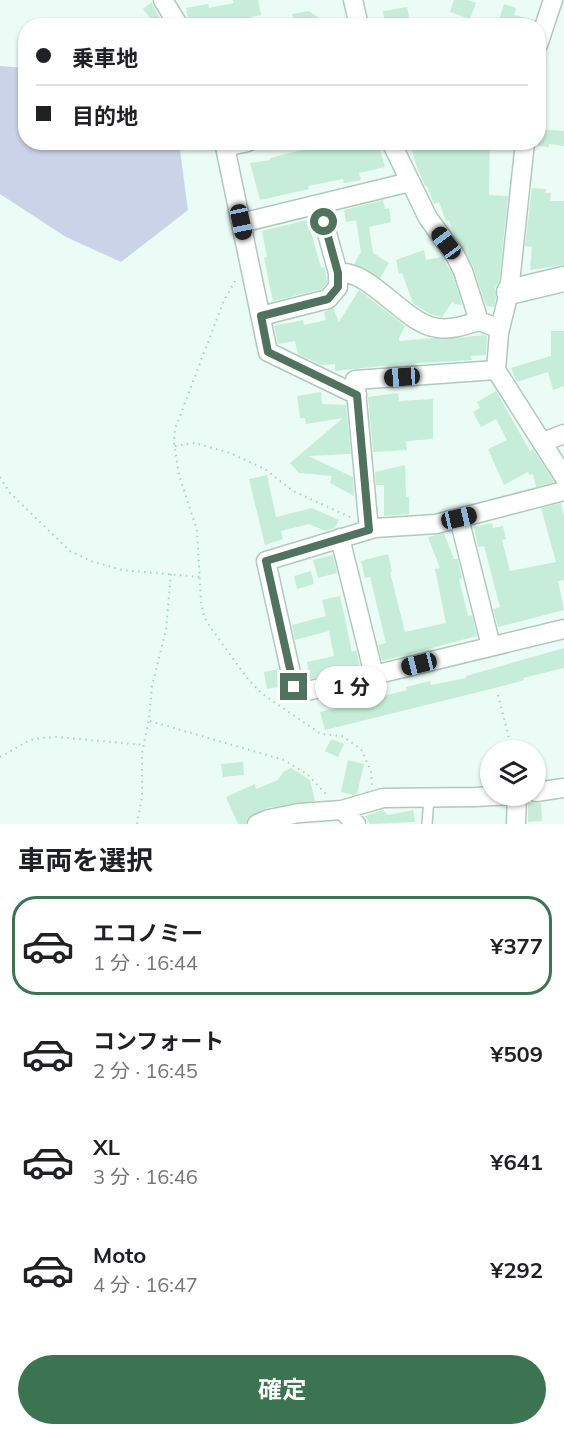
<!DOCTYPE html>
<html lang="ja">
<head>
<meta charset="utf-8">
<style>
	:root { --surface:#fff; --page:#f2f2f2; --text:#202124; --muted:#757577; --line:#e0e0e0; --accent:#3c7350 }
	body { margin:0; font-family:Mulish,"Noto Sans JP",sans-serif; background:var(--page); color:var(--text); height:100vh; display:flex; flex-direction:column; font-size:22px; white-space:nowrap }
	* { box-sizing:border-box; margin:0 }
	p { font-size:20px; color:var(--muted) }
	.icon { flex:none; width:33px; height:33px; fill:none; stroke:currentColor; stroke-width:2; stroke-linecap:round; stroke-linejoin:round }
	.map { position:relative; height:824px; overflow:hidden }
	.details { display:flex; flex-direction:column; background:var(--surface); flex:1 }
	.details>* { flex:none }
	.banner { position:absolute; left:18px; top:18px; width:528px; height:132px; border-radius:24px; box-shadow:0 2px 4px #0004; display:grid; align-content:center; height:132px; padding:0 18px; background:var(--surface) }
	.buttons { position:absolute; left:480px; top:740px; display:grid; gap:12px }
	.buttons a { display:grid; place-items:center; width:66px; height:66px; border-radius:50%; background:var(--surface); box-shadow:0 2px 4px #0004; font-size:30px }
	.end { position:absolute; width:27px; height:27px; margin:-14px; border:8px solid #507360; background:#fff; box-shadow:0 0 0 3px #fff }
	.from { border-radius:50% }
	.bubble { position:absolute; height:42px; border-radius:21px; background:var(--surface); box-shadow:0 2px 4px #0004; font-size:20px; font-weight:700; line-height:42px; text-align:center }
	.car { position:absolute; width:18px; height:36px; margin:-18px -9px; border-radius:8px; box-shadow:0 0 4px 2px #0007; background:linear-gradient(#222 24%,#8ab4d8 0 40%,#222 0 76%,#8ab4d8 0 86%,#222 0) }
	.banner b { display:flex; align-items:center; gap:21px; height:57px; font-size:22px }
	.banner b+b { border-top:2px solid var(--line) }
	.banner i { width:15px; height:15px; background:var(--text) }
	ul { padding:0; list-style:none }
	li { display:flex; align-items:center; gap:18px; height:99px; margin:0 12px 9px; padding:0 6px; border:3px solid transparent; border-radius:24px }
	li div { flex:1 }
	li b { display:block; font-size:22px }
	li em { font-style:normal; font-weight:700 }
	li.on { border-color:var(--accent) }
	li>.icon { width:54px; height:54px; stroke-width:1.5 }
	h2 { padding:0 18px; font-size:27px; line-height:72px }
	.cta { display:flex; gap:12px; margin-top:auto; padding:12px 18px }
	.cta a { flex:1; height:69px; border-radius:36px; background:var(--accent); color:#fff; font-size:24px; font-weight:700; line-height:69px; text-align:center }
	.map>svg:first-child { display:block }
</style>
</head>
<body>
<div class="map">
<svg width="564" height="824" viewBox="0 0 564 824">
	<rect width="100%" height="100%" fill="#ebfbf6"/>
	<path fill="#cad3e7" d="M0,66l25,2 1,74 153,1 9,67 -67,52 -55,-25 -66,-43z"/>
	<path fill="#c6edd9" d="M233,0h25l3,15 -10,2 1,9h-52l-1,-8 -11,2 -2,-12 22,-4 1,4 25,-5z
		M454,0h13l9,3 -6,16 -20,-7z
		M152,2l1,4 12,20h-9l-13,-17z
		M504,4l12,4 -2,7 21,5 -2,6h-36z
		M407,7l3,14 -25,5 -2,-15z
		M309,11l21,15h-35l-3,-12z
		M538,129l26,2v15l-15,-2v3l-11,-1z
		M349,142l1,3 28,-3 7,25 -26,6 2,7 -17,3 -1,-4 -35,7 1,3 -49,11 -10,-37 20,-3v-2l45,-11v3z
		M450,142h40l-1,53 19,1 -9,86 -4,6 1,9 -2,10 -8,-1 -13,-40 -19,-31 -5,-15 -3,1 -7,-19 -5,2 -7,-18h-2l-10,-24 -3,-12 13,-2v-4l25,1z
		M532,188l14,1 -1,4h6l-1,8h14v64l-34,5 2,-23 -7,-1z
		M383,200l2,9 4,-1 2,14 -22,5 4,26 16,10 -9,15 -26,-14 7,-12 -5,-32 -10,2 -2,-12z
		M311,219l3,13h-3l10,36 4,-1 2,16 -5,6 -49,12 -9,-43 3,-1 -5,-26z
		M424,250l2,10 16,-3 3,4 8,14 9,30 -8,-1 -1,-3 -11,16 -12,-3 -17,-11 -11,-30 -3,1 -3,-14z
		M359,290l46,36 -6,12v3l35,-3 16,1 33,-4 4,1 -1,19 -15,1 1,4 -71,4 -66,7v-7l-14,1 -23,-11 -3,-13 -17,3 -4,-18 29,-6 1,5 22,-5 -2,-8 9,-4 6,14z
		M551,331h13v55l-11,4 -5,-18 -31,10 -6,-14 40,-12z
		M496,391l34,60 3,-2 21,33 -18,5 -3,-13 -3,1 -2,-3 -24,13 -16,-36 19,-9 -11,-21 -15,8 -8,-15 7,-4 -3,-6z
		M321,392l1,12 24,1 5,49 -43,2 45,21 1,19 -24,-13 2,-7 -33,-3 -9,-10 53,-45 -37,6 -1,-6h-5l-3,-22z
		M398,393l1,8 34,-2v40l-27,2 1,9 -34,2 -5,-55z
		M405,465l1,32h3v17l-25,2v-31h-8l-1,-13z
		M267,475l9,42 36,-9 27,12 -4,8 -9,3 -17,-7 -28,7 2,8 -18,6 -16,-66z
		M561,503l3,13v64l-6,1 6,29 -66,17 -5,-18 7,-2 -16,-61 -6,1 -4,-20 18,-4 1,5 10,-2 3,13 -4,1 8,31 46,-9 -15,-54z
		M444,533l10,26h4l4,19 -3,1 9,37 4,-1 5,21 -95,25 -4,-16 8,-2 -16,-66 -5,1 -4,-17 27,-7 4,18h-2l15,60 41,-9 -11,-54 5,-1 -12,-31z
		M333,555l4,18 -19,5 -5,-18z
		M311,571l3,13 -17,5 -3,-13z
		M340,596l12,56 4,-2 4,17 -50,12 -3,-17 27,-6 -5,-25 -34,9 -3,-15 34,-9 -4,-16z
		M564,648v20l-41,10 1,2 -21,6 -178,44 -5,-18 87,-22 -1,-3 24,-6 1,4 35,-7v-2z
		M279,669l3,17 -15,3 -3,-17z
		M331,739l13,5 -6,13 -13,-6z
		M348,760l16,4 -7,30 -3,1 -13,-3z
		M243,762l1,13 -21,2 -2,-13z
		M291,768l19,12 5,21 -48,7 -19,9 -2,7h-8l-12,-27 29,-13 1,5 22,-9 5,-8z
		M528,802l13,1 1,18 -14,1z
		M383,810l5,5 25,-5 2,12 -45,2 -5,-8z"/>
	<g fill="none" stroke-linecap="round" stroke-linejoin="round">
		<g stroke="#afc9bd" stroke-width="12">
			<path id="lane" d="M427,824l2,-26"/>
		</g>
		<g stroke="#afc9bd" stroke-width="21">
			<path id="street" d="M163,0l16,26
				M353,0l6,26
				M538,45l15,-45
				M224,142l44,210 89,43
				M391,142l37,76 27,37 8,16 16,50 21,8
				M525,142l-16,150 -10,41 -3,37 68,107
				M225,147l23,-5
				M241,223l169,-41
				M338,273c33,-4 67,52 100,55 14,2 28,-3 41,-7
				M261,316l67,-17 10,-12v-14l-19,-69
				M543,442l21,-8
				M459,518l32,128
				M369,530l-14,-150 141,-10
				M340,538l34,137 190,-46
				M374,675l-71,17 -9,-5 -28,-126 109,-33 61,-4 128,-33
				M536,792l28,-4
				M342,810l14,14
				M257,824l12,-5 30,-6 43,-3 41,-12 92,-1 40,-2
				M516,824l1,-29"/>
		</g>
		<g stroke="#aeccbe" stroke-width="27">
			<path id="secondary" d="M509,292l55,-13"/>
		</g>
		<path stroke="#a8d3bd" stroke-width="2" stroke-dasharray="1.5 4.5" stroke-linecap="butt" d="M235,281l-12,22 -48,126 -1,13 5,33 18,55 4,71 3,16 7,11 36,50 14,15 60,41 21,2 19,13 10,22 1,15
			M175,446l20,-3 35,10 35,16 28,22 59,27
			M0,477l9,15 61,59 21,10 31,9 78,7
			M498,695l14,55
			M150,721l134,39 23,14 20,21
			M0,757l30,-17 11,-2 16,-1 87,8
			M137,824l5,-27v-44l7,-33 3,-34 14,-56 5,-57"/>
		<use href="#lane" stroke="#fff" stroke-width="9"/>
		<use href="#street" stroke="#fff" stroke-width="18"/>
		<use href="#secondary" stroke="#fff" stroke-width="24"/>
	</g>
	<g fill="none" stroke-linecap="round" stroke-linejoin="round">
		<path stroke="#507360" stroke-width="8" d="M294,687l-28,-126 103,-31 -12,-135 -89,-43 -7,-36 67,-17 10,-12v-14l-14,-51"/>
	</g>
</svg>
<div class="buttons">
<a><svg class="icon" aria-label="layers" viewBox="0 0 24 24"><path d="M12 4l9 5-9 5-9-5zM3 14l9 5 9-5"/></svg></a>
</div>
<i class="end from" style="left:324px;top:222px"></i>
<i class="end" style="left:294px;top:687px"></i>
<div class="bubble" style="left:315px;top:666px;width:72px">1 分</div>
<i class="car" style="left:241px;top:222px;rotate:168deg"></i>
<i class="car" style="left:446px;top:243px;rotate:323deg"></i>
<i class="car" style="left:402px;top:377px;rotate:266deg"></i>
<i class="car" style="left:459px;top:518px;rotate:77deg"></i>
<i class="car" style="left:419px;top:664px;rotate:256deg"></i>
<div class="banner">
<b><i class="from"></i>乗車地</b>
<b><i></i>目的地</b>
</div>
</div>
<section class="details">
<h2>車両を選択</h2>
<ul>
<li class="on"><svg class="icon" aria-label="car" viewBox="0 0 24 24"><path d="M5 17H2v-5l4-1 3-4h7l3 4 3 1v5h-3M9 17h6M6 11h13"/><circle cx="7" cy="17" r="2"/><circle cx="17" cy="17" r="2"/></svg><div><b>エコノミー</b><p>1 分 · 16:44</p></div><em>¥377</em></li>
<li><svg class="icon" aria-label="car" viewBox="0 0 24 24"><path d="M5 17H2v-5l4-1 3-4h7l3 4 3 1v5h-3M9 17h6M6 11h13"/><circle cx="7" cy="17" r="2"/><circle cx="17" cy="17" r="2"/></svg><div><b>コンフォート</b><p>2 分 · 16:45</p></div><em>¥509</em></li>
<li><svg class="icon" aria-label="car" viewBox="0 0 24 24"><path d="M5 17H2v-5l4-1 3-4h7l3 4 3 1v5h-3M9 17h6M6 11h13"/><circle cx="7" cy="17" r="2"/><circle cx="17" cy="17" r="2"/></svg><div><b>XL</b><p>3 分 · 16:46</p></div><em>¥641</em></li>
<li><svg class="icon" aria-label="car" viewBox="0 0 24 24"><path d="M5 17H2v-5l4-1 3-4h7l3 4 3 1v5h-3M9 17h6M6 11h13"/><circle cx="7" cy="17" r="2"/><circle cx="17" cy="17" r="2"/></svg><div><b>Moto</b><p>4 分 · 16:47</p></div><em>¥292</em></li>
</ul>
<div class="cta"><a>確定</a></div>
</section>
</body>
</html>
